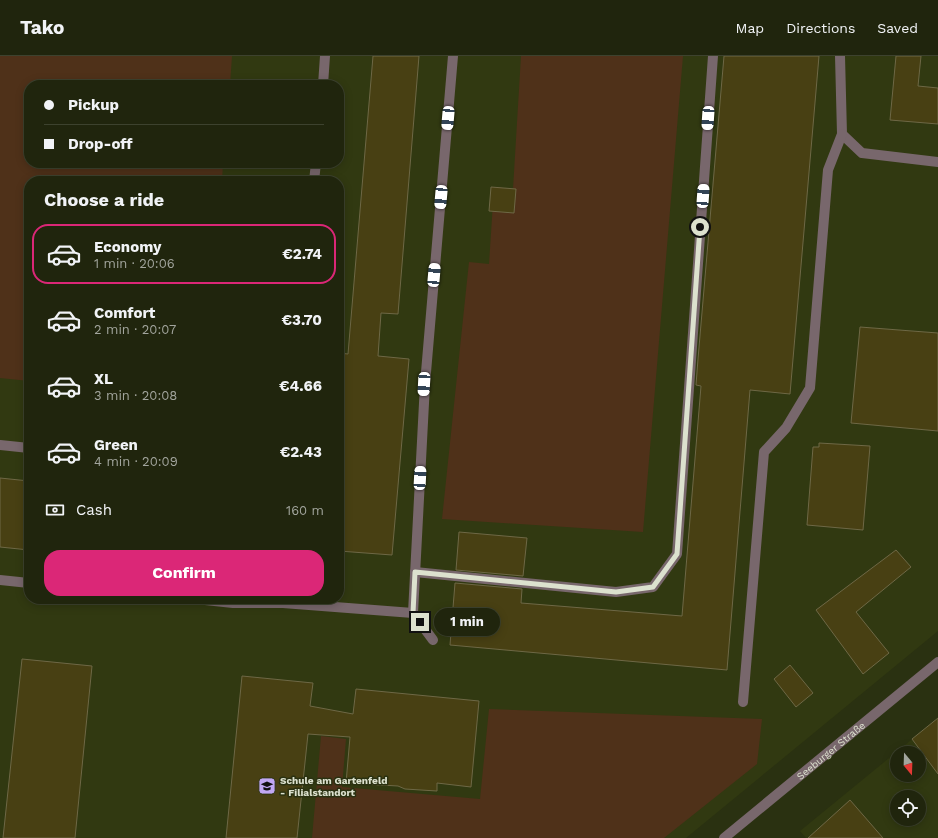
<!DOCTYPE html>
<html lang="en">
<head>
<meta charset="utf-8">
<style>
	:root { --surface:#20250d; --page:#282d16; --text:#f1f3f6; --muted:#a2a59d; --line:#3d422e; --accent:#db2777 }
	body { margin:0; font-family:"Work Sans",sans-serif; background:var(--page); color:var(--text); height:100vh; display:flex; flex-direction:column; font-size:15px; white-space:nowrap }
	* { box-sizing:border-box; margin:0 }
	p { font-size:13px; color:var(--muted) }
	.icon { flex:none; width:22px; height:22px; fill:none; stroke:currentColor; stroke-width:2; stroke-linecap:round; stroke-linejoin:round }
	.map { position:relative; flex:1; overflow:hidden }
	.sheet { position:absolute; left:24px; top:120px; width:320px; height:428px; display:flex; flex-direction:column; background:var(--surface); border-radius:16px; box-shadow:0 2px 10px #0003,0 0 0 1px var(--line) }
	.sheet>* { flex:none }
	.banner { position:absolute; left:24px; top:24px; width:320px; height:88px; border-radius:16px; box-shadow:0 2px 10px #0003,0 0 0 1px var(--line); display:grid; align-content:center; height:88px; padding:0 20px; background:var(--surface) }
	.needle { width:26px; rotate:161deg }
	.controls { position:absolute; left:890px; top:690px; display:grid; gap:8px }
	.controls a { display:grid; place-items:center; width:36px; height:36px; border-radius:50%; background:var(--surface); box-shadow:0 2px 10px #0003,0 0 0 1px var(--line); font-size:20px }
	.end { position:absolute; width:18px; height:18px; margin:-9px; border:5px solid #dce1ce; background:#111; box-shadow:0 0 0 2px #111 }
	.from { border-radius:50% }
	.bubble { position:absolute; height:28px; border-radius:14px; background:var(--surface); box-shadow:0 2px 10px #0003,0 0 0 1px var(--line); font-size:13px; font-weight:700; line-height:28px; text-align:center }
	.car { position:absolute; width:12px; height:24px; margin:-12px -6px; border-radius:5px; box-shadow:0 0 3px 1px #0007; background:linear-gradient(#fff 24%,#345 0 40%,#fff 0 76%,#345 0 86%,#fff 0) }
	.banner b { display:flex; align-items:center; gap:14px; height:38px; font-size:15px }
	.banner b+b { border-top:1px solid var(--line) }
	.banner i { width:10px; height:10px; background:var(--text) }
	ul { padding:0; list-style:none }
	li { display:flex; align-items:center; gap:12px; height:60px; margin:0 8px 6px; padding:0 12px; border:2px solid transparent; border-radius:16px }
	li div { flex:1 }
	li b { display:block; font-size:15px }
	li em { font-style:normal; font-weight:700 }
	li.on { border-color:var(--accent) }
	li>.icon { width:36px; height:36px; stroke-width:1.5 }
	h2 { padding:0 20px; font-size:18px; line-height:48px }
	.pay { display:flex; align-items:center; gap:10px; height:44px; padding:0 20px; font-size:15px }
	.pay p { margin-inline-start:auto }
	.button { display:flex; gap:8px; margin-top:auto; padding:8px 20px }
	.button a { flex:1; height:46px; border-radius:16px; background:var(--accent); color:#fff; font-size:16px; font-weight:700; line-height:46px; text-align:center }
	header { display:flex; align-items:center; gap:24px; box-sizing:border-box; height:56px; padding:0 20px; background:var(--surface); border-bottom:1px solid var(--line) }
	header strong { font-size:19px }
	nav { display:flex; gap:22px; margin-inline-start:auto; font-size:14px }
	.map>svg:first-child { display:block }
</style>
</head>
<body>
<header>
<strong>Tako</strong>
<nav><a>Map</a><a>Directions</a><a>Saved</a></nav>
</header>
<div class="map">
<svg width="938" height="782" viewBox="0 0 938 782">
	<rect width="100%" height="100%" fill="#2a3111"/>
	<path fill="#313911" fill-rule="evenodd" d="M0,0h938v575l-252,207h-686zM29,29h310v78h-310zM29,125h310v418h-310z
		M938,662v120h-132l-6,-7zM897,697h22v22h-22zM897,741h22v22h-22z"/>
	<path fill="#4f3119" d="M0,0h232l-2,29h-201v78h194l-1,18h-193v200l-29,-3z
		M521,0h162l-40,476 -201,-13 27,-257 20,2 5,-77 19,2z
		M489,653l273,10 -5,45 -93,74h-352l9,-102 25,3 -4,48 138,12z"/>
	<path fill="#484013" stroke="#6e6846" d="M373,0h46l-21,258 -17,-1 -3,43 31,3 -17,196 -53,-4v-198l9,1z
		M724,0h95l-29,338 -40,-4 -23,280 -277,-25 5,-62 67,6 -1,14 161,13 19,-230 -5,-1 2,-26z
		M896,0h25l-3,30 20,2v36l-48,-4z
		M491,131l25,2 -2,24 -25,-2z
		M860,271l78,6v98l-87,-8z
		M819,387l51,3 -7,84 -56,-5 6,-78h6z
		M0,422l29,3v69l-29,-3z
		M459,476l68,6 -4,38 -67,-6z
		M896,494l15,17 -55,45 33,41 -26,21 -47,-64z
		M22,603l70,7 -17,172h-72z
		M790,609l23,28 -17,14 -22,-28z
		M242,620l71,7 -3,23 43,8 3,-25 123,12 -8,86 -34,-4v8l-32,-2 -7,-3 -52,-3 4,-46 -42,-3 -11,104h-71z
		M938,662v56l-26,-35z
		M850,744l33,38h-75z"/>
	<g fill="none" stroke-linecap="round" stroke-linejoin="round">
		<g stroke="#78676c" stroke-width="10">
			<path d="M840,0l2,78 20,19 76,9"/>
			<path d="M323,29l2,-29"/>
			<path d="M314,125l2,-18"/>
			<path d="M0,389l29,3"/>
			<path d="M415,516l201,20 37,-5 24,-33 36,-498"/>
			<path d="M0,524l29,3"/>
			<path d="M196,543l37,4h50l130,10"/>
			<path d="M433,584l-20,-27 12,-229 28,-328"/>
			<path d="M743,646l21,-250 22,-24 24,-40 18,-218 14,-36"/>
			<path id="s1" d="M724,782l214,-176"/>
		</g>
	</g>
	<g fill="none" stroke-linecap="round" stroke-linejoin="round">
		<path stroke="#dce1ce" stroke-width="5" d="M420,566l-7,-9 2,-41 201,20 37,-5 24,-33 23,-327"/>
	</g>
	<defs>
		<g id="school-square" transform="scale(0.9)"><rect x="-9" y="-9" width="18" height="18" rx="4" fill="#c1a8f3" stroke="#2a3111"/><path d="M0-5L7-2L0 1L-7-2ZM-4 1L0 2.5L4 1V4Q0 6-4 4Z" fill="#111"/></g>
	</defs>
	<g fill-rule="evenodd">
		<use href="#school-square" x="267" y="730"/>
	</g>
	<g text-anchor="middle" stroke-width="3" stroke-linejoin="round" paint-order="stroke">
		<g font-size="10" fill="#dce1ce" stroke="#2a3111">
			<text dy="4" stroke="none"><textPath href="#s1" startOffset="138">Seeburger Straße</textPath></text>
		</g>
		<g font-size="10" font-weight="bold" fill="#dce1ce" stroke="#2a3111" text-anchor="start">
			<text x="280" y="728">Schule am Gartenfeld<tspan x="280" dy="12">- Filialstandort</tspan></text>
		</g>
	</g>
</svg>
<div class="controls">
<a><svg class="needle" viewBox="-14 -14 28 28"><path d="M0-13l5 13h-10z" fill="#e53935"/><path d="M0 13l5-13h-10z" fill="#a2a59d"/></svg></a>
<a><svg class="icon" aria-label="locate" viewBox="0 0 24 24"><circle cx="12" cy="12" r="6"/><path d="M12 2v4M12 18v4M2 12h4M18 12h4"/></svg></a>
</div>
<i class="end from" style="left:700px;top:171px"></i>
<i class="end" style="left:420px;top:566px"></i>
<div class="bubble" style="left:434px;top:552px;width:66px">1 min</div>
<i class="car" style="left:448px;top:62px;rotate:185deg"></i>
<i class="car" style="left:708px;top:62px;rotate:184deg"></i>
<i class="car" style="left:703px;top:140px;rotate:4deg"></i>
<i class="car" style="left:441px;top:141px;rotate:185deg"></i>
<i class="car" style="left:434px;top:219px;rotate:5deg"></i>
<i class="car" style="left:424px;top:328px;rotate:183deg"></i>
<i class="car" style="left:420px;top:422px;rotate:3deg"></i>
<div class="banner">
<b><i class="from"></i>Pickup</b>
<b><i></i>Drop-off</b>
</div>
<section class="sheet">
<h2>Choose a ride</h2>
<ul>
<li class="on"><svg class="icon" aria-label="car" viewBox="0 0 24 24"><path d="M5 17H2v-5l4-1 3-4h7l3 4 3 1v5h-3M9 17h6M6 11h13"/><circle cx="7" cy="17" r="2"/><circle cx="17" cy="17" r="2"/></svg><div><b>Economy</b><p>1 min · 20:06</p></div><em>€2.74</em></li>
<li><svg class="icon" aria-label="car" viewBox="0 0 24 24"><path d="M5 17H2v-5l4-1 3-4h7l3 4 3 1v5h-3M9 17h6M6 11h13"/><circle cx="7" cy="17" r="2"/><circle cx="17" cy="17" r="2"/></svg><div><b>Comfort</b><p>2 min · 20:07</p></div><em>€3.70</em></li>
<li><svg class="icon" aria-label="car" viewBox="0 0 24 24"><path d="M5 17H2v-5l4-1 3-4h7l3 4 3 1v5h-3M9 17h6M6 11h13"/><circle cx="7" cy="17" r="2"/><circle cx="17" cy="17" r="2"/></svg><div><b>XL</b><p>3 min · 20:08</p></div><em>€4.66</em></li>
<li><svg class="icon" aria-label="car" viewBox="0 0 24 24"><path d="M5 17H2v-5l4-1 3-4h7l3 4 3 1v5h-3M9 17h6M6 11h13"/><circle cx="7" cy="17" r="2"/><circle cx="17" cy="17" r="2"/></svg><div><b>Green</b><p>4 min · 20:09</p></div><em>€2.43</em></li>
</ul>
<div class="pay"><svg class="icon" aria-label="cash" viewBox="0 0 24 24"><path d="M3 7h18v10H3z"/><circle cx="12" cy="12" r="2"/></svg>Cash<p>160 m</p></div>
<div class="button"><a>Confirm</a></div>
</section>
</div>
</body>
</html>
